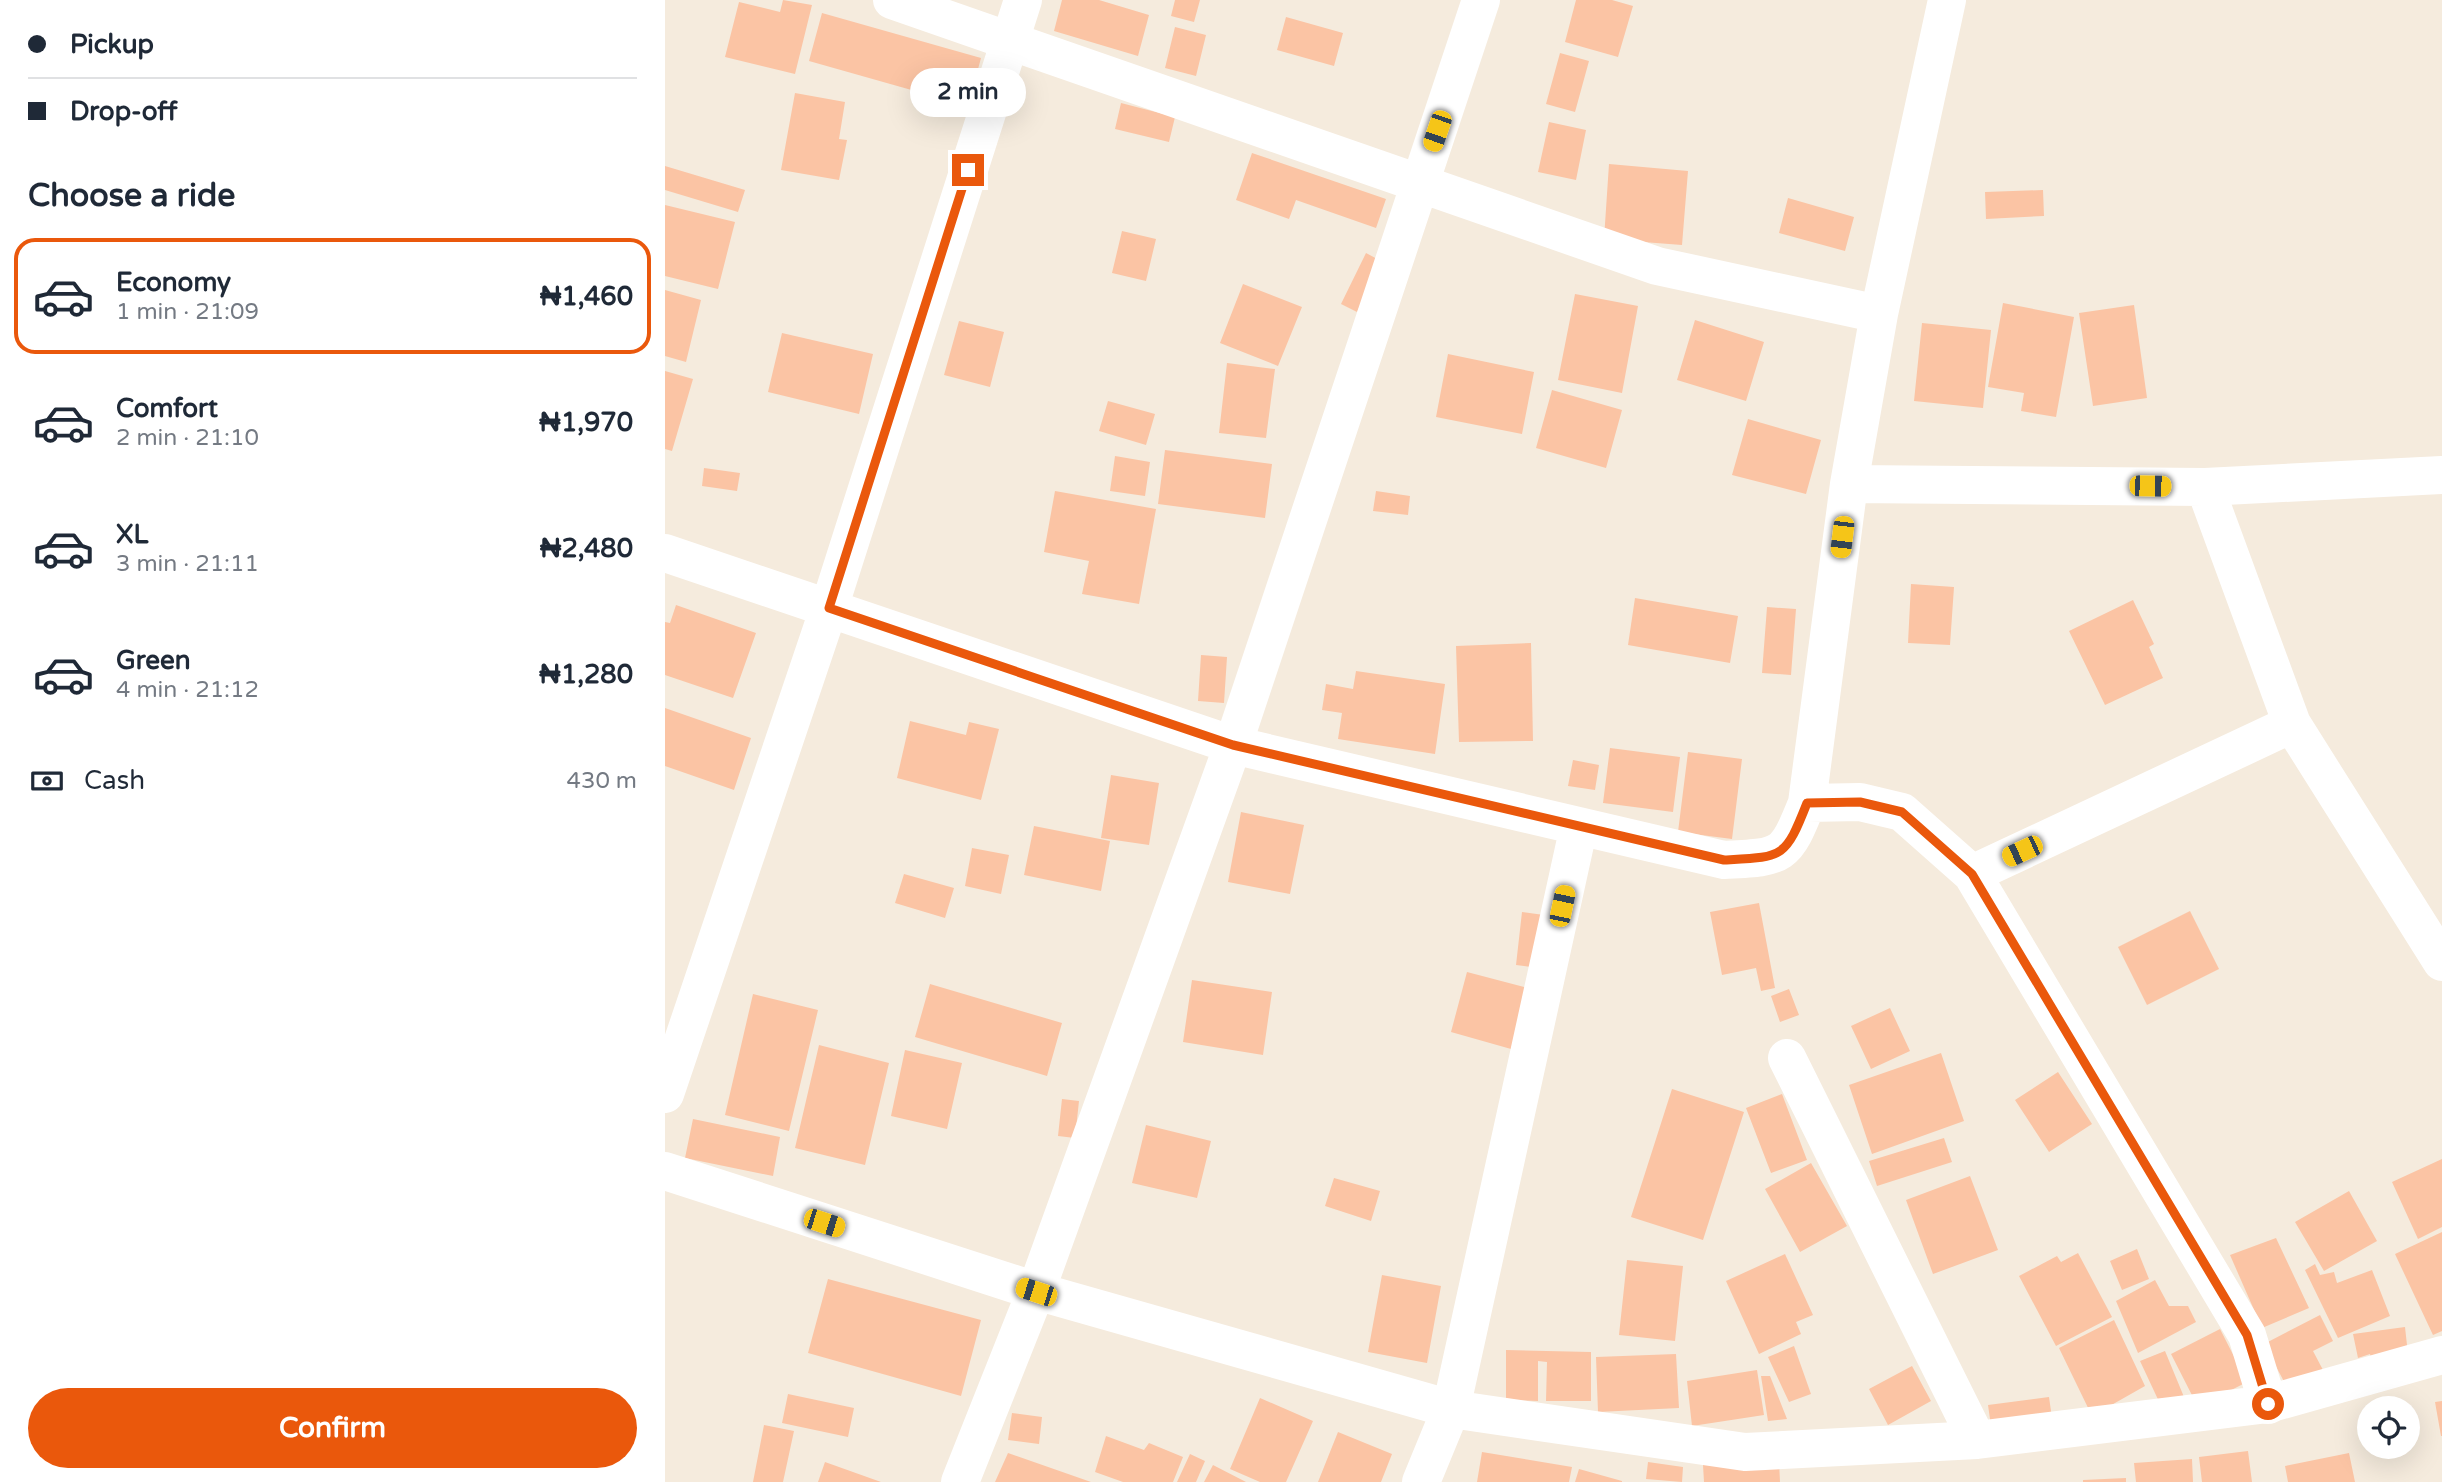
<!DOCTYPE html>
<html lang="en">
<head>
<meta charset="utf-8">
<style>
	:root { --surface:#fff; --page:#f2f2f3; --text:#1f2937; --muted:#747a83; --line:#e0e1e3; --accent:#ea580c }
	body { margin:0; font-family:"Varela Round",sans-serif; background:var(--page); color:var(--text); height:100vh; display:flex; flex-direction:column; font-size:26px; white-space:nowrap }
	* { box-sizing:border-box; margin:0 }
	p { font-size:23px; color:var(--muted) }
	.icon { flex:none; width:38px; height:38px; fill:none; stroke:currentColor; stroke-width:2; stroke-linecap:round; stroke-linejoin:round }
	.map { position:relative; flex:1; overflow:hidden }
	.sheet { display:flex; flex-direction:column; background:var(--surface); width:665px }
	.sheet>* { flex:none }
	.top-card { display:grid; align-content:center; height:154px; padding:0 28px; background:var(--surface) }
	.fabs { position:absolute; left:1692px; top:1396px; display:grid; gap:14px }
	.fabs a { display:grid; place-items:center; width:63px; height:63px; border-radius:50%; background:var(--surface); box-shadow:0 7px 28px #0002; font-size:35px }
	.end { position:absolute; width:32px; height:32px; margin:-16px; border:9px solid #ea580c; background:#fff; box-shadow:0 0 0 4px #fff }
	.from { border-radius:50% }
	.bubble { position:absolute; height:49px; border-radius:24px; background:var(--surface); box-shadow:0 7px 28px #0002; font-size:23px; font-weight:700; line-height:49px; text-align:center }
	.car { position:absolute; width:21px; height:42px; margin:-21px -10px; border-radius:9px; box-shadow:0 0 5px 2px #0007; background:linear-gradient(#f5c518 24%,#345 0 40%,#f5c518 0 76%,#345 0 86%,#f5c518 0) }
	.top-card b { display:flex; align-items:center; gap:24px; height:66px; font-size:26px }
	.top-card b+b { border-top:2px solid var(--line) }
	.top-card i { width:18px; height:18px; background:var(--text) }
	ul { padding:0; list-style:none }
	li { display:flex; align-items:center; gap:21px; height:116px; margin:0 14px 10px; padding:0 14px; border:4px solid transparent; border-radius:21px }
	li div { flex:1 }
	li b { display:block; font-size:26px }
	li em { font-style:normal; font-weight:700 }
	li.selected { border-color:var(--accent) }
	li>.icon { width:63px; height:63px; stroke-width:1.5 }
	h2 { padding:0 28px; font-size:32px; line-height:84px }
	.pay { display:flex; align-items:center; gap:18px; height:77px; padding:0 28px; font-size:26px }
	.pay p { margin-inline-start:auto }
	.primary-button { display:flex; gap:14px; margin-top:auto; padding:14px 28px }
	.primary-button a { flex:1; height:80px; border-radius:42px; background:var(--accent); color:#fff; font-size:28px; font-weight:700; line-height:80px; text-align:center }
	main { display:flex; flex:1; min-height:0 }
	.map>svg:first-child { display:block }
</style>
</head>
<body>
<main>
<section class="sheet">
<div class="top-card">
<b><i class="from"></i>Pickup</b>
<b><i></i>Drop-off</b>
</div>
<h2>Choose a ride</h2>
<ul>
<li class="selected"><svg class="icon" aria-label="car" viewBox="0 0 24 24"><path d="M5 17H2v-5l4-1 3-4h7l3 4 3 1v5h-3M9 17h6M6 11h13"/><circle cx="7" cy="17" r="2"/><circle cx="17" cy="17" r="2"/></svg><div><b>Economy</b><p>1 min · 21:09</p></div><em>₦1,460</em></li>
<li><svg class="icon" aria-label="car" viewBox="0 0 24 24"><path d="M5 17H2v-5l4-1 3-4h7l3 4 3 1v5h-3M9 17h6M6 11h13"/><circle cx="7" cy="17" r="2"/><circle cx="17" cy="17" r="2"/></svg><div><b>Comfort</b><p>2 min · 21:10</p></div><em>₦1,970</em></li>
<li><svg class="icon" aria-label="car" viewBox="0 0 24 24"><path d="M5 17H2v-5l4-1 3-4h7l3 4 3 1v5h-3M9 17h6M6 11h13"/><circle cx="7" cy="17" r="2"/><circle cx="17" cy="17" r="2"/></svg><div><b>XL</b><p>3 min · 21:11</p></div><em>₦2,480</em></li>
<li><svg class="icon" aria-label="car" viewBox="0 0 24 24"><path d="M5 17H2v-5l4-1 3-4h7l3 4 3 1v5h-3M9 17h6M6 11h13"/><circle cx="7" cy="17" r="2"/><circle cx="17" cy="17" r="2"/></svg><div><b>Green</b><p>4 min · 21:12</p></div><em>₦1,280</em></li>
</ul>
<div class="pay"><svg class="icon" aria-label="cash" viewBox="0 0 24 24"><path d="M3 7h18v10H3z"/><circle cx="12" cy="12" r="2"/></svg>Cash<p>430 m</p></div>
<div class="primary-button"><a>Confirm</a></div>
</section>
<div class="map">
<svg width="1777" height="1482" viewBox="0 0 1777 1482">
	<rect width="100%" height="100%" fill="#f5ebdd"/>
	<path fill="#fbc4a4" d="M118,0l29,5 -17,69 -70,-17 14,-55 41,10z
		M397,0h37l50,15 -11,41 -84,-25z
		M510,0h25l-6,22 -23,-6z
		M911,0h36l21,6 -15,51 -53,-15z
		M157,13l159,45 -13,48 -159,-45z
		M621,17l57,16 -9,33 -57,-16z
		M510,27l31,8 -10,41 -31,-8z
		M895,53l29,8 -14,51 -29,-8z
		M130,93l50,9 -6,37 8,1 -8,40 -58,-10z
		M456,103l54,14 -6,25 -54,-13z
		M884,122l37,8 -10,50 -38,-8z
		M587,153l134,46 -10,29 -80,-28 -7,19 -53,-19z
		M944,164l79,7 -6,74 -78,-6z
		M0,166l80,24 -7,22 -73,-22z
		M1378,190l1,26 -58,3 -1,-27z
		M1123,198l66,19 -9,34 -66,-18z
		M0,205l70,17 -17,67 -53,-13z
		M457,231l34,8 -10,42 -34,-8z
		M701,253l15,8 -24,51 -16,-8z
		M578,284l59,23 -24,59 -58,-23z
		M0,290l36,10 -15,62 -21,-6z
		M910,294l63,12 -16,87 -64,-13z
		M1338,303l71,14 -18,100 -35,-6 3,-18 -36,-6z
		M1469,305l13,93 -54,8 -14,-93z
		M1030,320l69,22 -18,59 -69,-21z
		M294,321l45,11 -14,55 -46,-12z
		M1257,323l69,7 -8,78 -69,-7z
		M117,333l91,21 -14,60 -91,-22z
		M783,354l86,18 -12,62 -86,-17z
		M562,363l48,6 -9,69 -47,-5z
		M0,371l28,8 -21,72 -7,-2z
		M887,390l70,20 -16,58 -70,-20z
		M443,401l47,13 -9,31 -47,-14z
		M1083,419l73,21 -15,54 -74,-19z
		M500,450l107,14 -7,54 -107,-14z
		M450,456l35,6 -5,34 -35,-5z
		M39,468l36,5 -3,18 -35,-5z
		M390,491l101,18 -17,95 -57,-10 7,-33 -45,-9z
		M711,491l34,5 -2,19 -35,-4z
		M1246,584l43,3 -4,58 -42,-2z
		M970,598l103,18 -8,47 -102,-18z
		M1468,600l21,44 -5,3 14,31 -58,27 -36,-74z
		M11,605l80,28 -23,65 -68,-23v-53l5,1z
		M1102,607l29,2 -5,66 -29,-2z
		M866,643l2,98 -74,1 -3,-96z
		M536,655l26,2 -3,46 -26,-2z
		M691,671l89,13 -10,70 -97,-15 4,-26 -20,-3 4,-26 27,5z
		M0,708l86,30 -17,52 -69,-24z
		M245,721l56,14 3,-13 30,7 -18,71 -84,-22z
		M945,748l70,9 -7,55 -70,-9z
		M1023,752l54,7 -10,80 -54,-7z
		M908,760l26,5 -4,25 -27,-4z
		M446,775l48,8 -10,62 -48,-7z
		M576,812l63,13 -14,69 -62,-12z
		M369,826l76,15 -9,50 -77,-16z
		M307,848l37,7 -8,39 -36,-8z
		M239,874l50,14 -9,30 -50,-15z
		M1094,903l16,85 -14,3 -5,-23 -34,7 -12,-63z
		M1525,911l29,58 -72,36 -29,-58z
		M857,912l22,3 -6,53 -22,-3z
		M802,972l61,16 -17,61 -60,-17z
		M527,980l80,12 -9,63 -80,-13z
		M265,984l132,39 -15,53 -132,-39z
		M1124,989l10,26 -19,7 -9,-26z
		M88,994l65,16 -29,121 -64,-16z
		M1225,1008l20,43 -39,18 -20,-43z
		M154,1045l70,18 -24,102 -70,-17z
		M240,1050l57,13 -15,66 -56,-13z
		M1276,1053l23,68 -92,33 -23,-69z
		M1393,1072l34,52 -43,28 -34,-52z
		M1007,1089l72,23 -41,128 -72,-23z
		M1117,1094l25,66 -36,13 -25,-65z
		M397,1099l17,2 -4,37 -17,-2z
		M28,1119l87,18 -7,39 -88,-18z
		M481,1125l65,16 -14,57 -65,-15z
		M1279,1138l8,24 -75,24 -8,-25z
		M1777,1159v68l-24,12 -26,-57z
		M1146,1163l36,63 -47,26 -35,-63z
		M1305,1176l28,74 -65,24 -27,-74z
		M669,1178l46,13 -9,30 -46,-15z
		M1684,1191l28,50 -53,30 -29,-49z
		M1777,1232v99l-9,4 -38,-81z
		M1611,1238l33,70 -47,20 -32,-73z
		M1472,1249l12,30 -27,11 -12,-29z
		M1413,1253l34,64 -56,29 -37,-70 38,-20 4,6z
		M1120,1254l28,61 -17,7 5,12 -42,20 -33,-73z
		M962,1260l56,6 -8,75 -56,-6z
		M1650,1264l5,11 14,-3 3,11 35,-13 18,46 -52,22 -33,-68z
		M717,1275l59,11 -14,77 -59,-11z
		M163,1279l153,41 -20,76 -153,-43z
		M1490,1280l14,26h19l8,16 -58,31 -22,-52z
		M1655,1315l13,26 -20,10 10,19 -35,19 -24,-45z
		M1449,1320l31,66 -53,30 -33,-68z
		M1740,1327l3,27 -36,7 -2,-7 -12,4 -5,-24z
		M1555,1329l27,53 -49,25 -27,-53z
		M1129,1346l17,48 -22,8 -21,-45z
		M841,1350l85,2v49h-45l1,-39 -9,-1v40l-32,-1z
		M1500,1351l19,46 -22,11 -22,-47z
		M1011,1354l3,54 -81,4 -2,-55z
		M1247,1366l19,35 -43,24 -19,-36z
		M1092,1370l7,45 -72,11 -5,-45z
		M1096,1376h9l17,43 -19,2z
		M123,1394l66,14 -6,29 -66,-14z
		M1384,1397l4,28 -61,8 -4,-28z
		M595,1398l53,23 -27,61h-26l-30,-13z
		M1777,1401v35h-1l-6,-34z
		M347,1413l30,4 -3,27 -31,-4z
		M99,1425l30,6 -11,51h-30z
		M673,1432l54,22 -11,28h-63z
		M441,1436l38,14 5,-7 34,14 -10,25h-50l-28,-10z
		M1583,1451l4,31h-50l-3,-25z
		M817,1452l90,15 -3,15h-92z
		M343,1453l83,29h-96z
		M1684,1453l6,29h-67l-3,-16z
		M525,1454l15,7 -9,21h-19z
		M1527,1459l1,23h-57l-2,-19z
		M1114,1461l1,21h-76l-1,-17z
		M160,1462l56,20h-63z
		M983,1462l35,5 -1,15 -36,-3z
		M548,1465l33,17h-42z
		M914,1469l43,12v1h-47z
		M1461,1478v4h-43v-2z"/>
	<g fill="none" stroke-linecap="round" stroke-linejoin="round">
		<path stroke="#fff" stroke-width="38" d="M227,0l765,266 222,48
			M1184,484l356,3 237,-12
			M1540,487l87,237 150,238
			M0,553l568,192 491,115c59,-3 61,-2 83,-57l42,-319 30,-170 68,-314
			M1142,803l53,-1 42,10 70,62 275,461 21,69
			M1307,874l320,-150
			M1122,1058l190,382
			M0,1094l164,-486 194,-608
			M0,1171l371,120 415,118 294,43 232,-12 291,-36 174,-49
			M295,1482l76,-191 197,-546 248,-745
			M756,1482l30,-73 128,-583"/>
	</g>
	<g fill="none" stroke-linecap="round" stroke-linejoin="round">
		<path stroke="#ea580c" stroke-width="9" d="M303,170l-139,438 404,137 491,115c59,-3 61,-1 83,-57l53,-1 42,10 70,62 275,461 21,69"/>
	</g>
</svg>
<div class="fabs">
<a><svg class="icon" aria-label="locate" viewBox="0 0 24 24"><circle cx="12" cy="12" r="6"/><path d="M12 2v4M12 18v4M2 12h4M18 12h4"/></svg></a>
</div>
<i class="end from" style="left:1603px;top:1404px"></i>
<i class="end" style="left:303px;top:170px"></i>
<div class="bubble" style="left:245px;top:68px;width:116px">2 min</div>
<i class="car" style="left:772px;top:131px;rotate:199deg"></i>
<i class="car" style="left:1485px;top:486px;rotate:91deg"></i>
<i class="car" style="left:1177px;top:537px;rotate:187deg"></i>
<i class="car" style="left:1357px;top:851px;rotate:245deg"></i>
<i class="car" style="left:897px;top:906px;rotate:12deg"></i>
<i class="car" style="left:159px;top:1223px;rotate:108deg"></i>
<i class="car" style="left:371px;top:1292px;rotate:288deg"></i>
</div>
</main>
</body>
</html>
